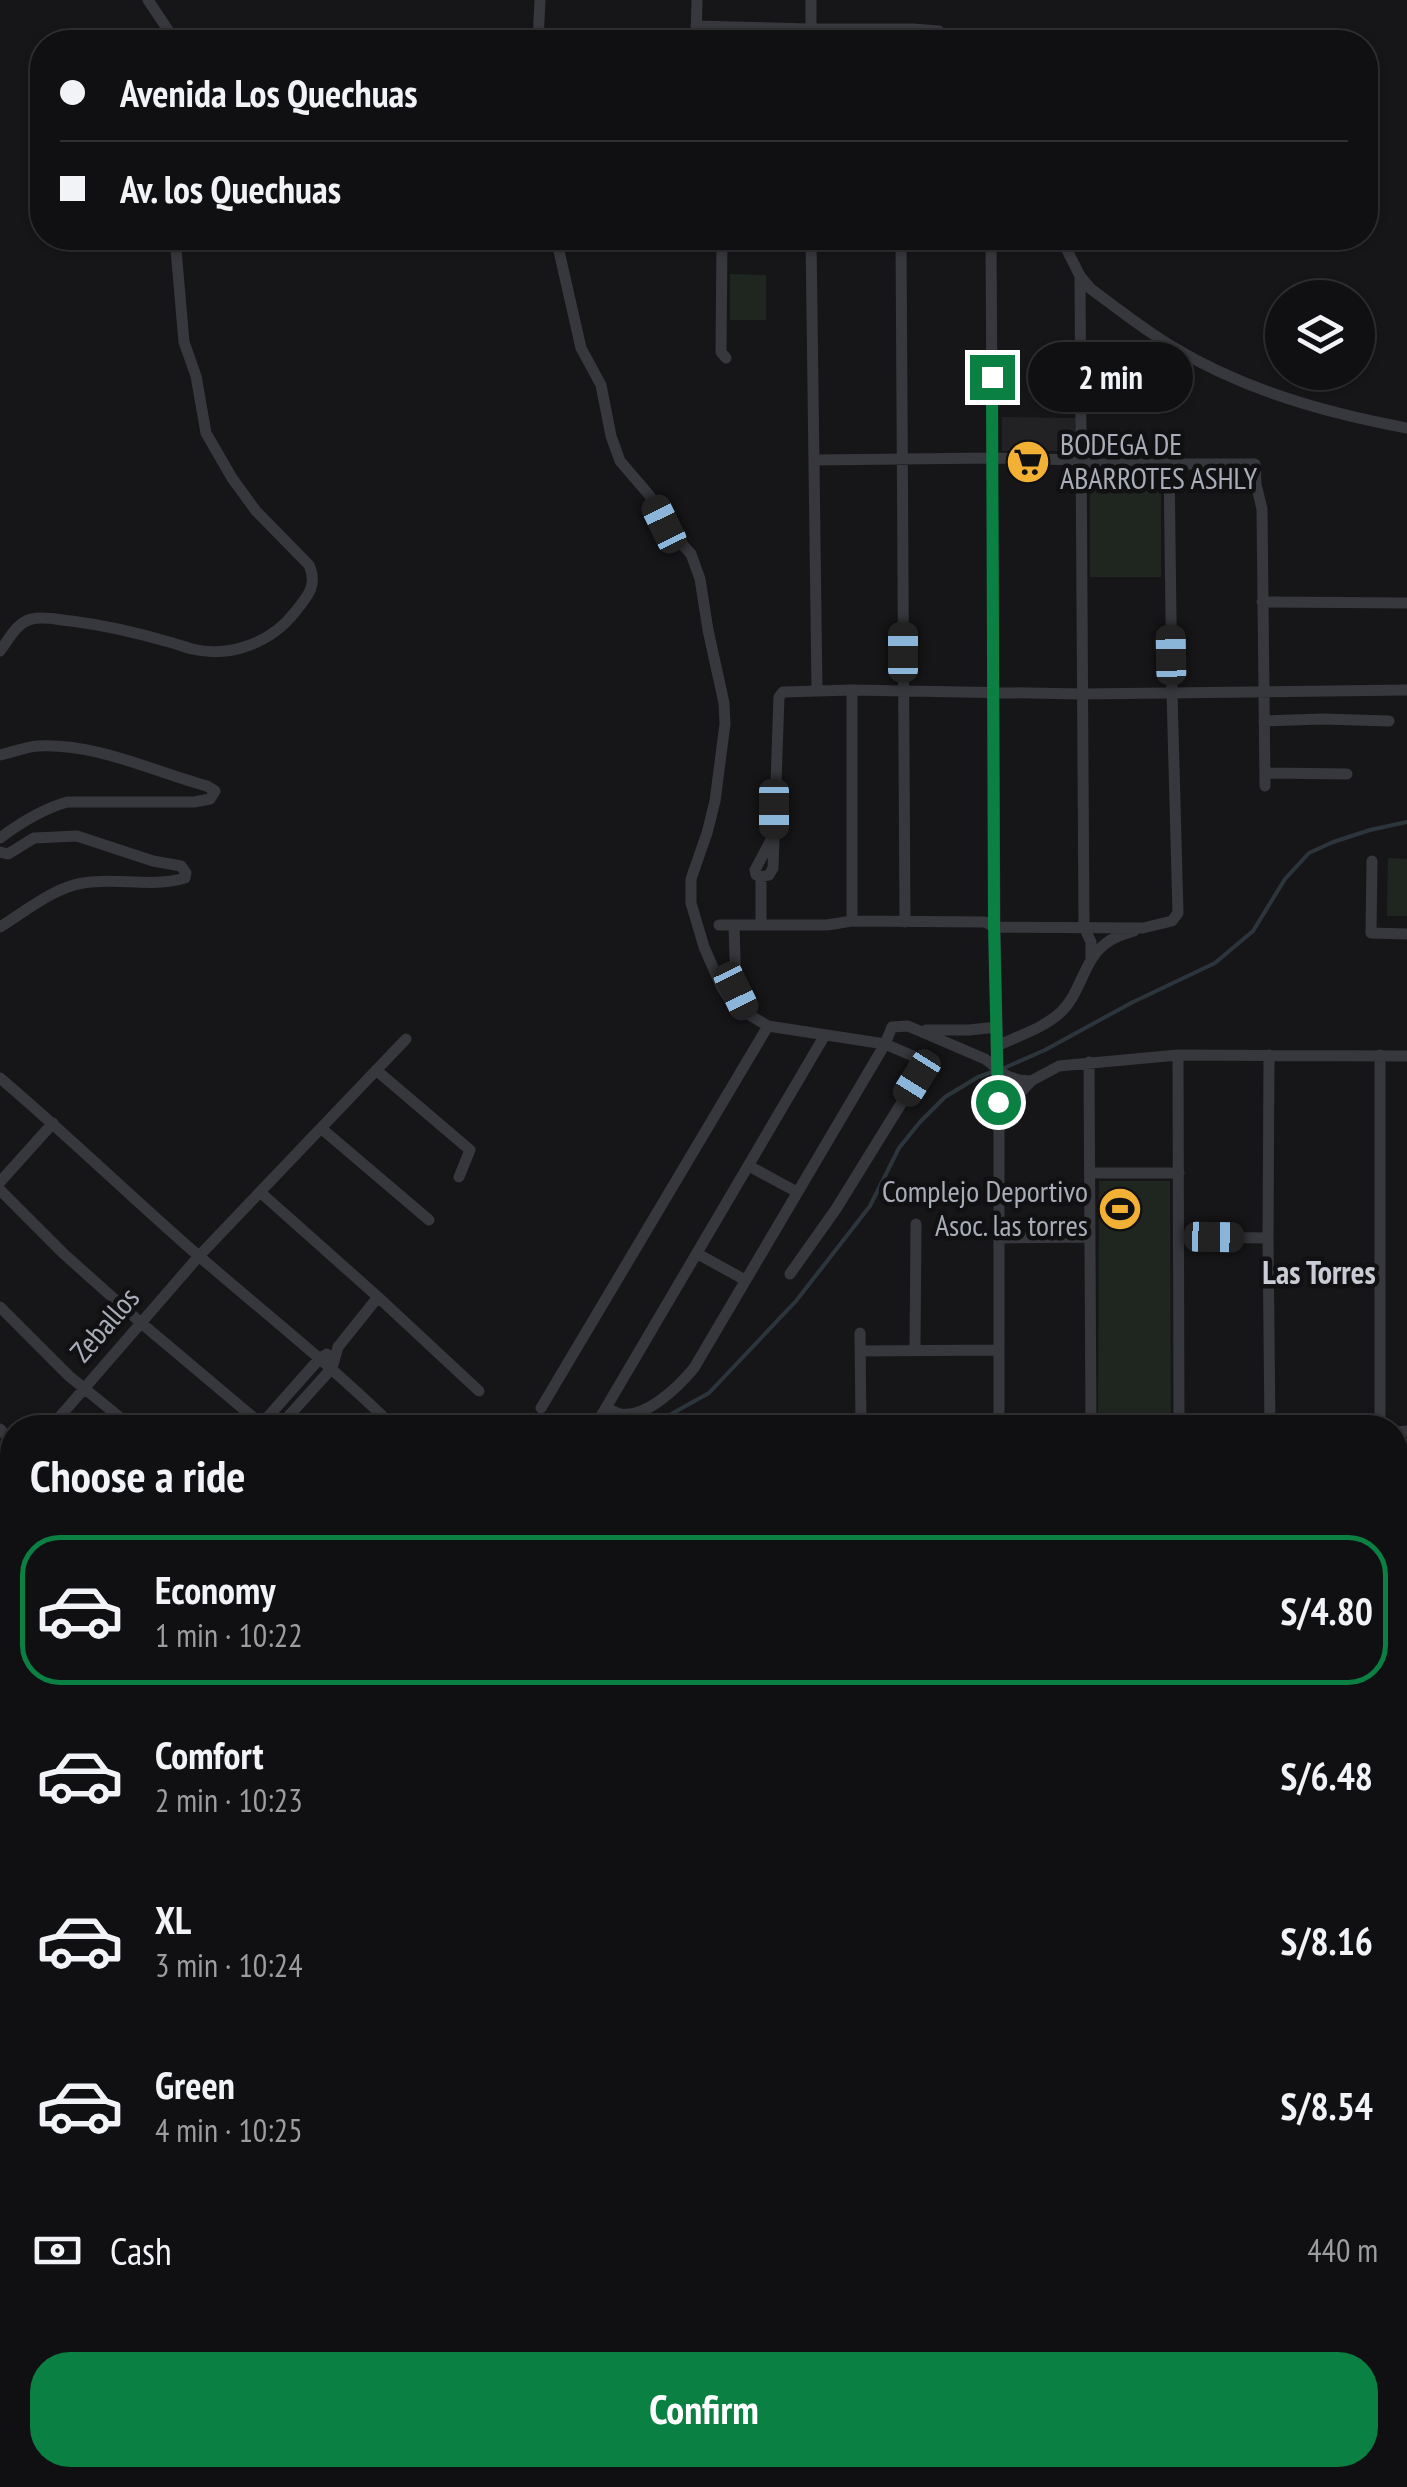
<!DOCTYPE html>
<html lang="en">
<head>
<meta charset="utf-8">
<style>
	:root { --surface:#101012; --page:#19191b; --text:#f1f3f6; --muted:#9c9d9f; --line:#303032; --accent:#0b8043 }
	body { margin:0; font-family:"PT Sans Narrow",sans-serif; background:var(--page); color:var(--text); height:100vh; display:flex; flex-direction:column; font-size:38px; white-space:nowrap }
	* { box-sizing:border-box; margin:0 }
	p { font-size:32px; color:var(--muted) }
	.icon { flex:none; width:55px; height:55px; fill:none; stroke:currentColor; stroke-width:2; stroke-linecap:round; stroke-linejoin:round }
	.map { position:relative; flex:1; overflow:hidden }
	.side { position:absolute; left:0px; top:1415px; width:1408px; height:1072px; display:flex; flex-direction:column; background:var(--surface); border-radius:40px 40px 0 0; box-shadow:0 2px 8px #0004,0 0 0 2px var(--line) }
	.side>* { flex:none }
	.top-card { position:absolute; left:30px; top:30px; width:1348px; height:220px; border-radius:40px; box-shadow:0 2px 8px #0004,0 0 0 2px var(--line); display:grid; align-content:center; height:220px; padding:0 30px; background:var(--surface) }
	.tools { position:absolute; left:1265px; top:280px; display:grid; gap:20px }
	.tools a { display:grid; place-items:center; width:110px; height:110px; border-radius:50%; background:var(--surface); box-shadow:0 2px 8px #0004,0 0 0 2px var(--line); font-size:50px }
	.end { position:absolute; width:45px; height:45px; margin:-22px; border:12px solid #0b8043; background:#fff; box-shadow:0 0 0 5px #fff }
	.from { border-radius:50% }
	.bubble { position:absolute; height:70px; border-radius:35px; background:var(--surface); box-shadow:0 2px 8px #0004,0 0 0 2px var(--line); font-size:32px; font-weight:700; line-height:70px; text-align:center }
	.car { position:absolute; width:30px; height:60px; margin:-30px -15px; border-radius:12px; box-shadow:0 0 8px 2px #0007; background:linear-gradient(#222 24%,#8ab4d8 0 40%,#222 0 76%,#8ab4d8 0 86%,#222 0) }
	.top-card b { display:flex; align-items:center; gap:35px; height:95px; font-size:38px }
	.top-card b+b { border-top:2px solid var(--line) }
	.top-card i { width:25px; height:25px; background:var(--text) }
	ul { padding:0; list-style:none }
	li { display:flex; align-items:center; gap:30px; height:150px; margin:0 20px 15px; padding:0 10px; border:5px solid transparent; border-radius:40px }
	li div { flex:1 }
	li b { display:block; font-size:38px }
	li em { font-style:normal; font-weight:700 }
	li.on { border-color:var(--accent) }
	li>.icon { width:90px; height:90px; stroke-width:1.5 }
	h2 { padding:0 30px; font-size:45px; line-height:120px }
	.pay { display:flex; align-items:center; gap:25px; height:110px; padding:0 30px; font-size:38px }
	.pay p { margin-inline-start:auto }
	.button { display:flex; gap:20px; margin-top:auto; padding:20px 30px }
	.button a { flex:1; height:115px; border-radius:40px; background:var(--accent); color:#fff; font-size:40px; font-weight:700; line-height:115px; text-align:center }
	.map>svg:first-child { display:block }
</style>
</head>
<body>
<div class="map">
<svg width="1407" height="2487" viewBox="0 0 1407 2487">
	<rect width="100%" height="100%" fill="#161618"/>
	<path fill="#222225" d="M1002,417l73,1v33h-73z"/>
	<path fill="#1e261f" d="M730,274l36,1v45h-36z
		M1090,471h71v106h-71z
		M1388,858l19,1v57h-20z
		M1099,1181h71l1,241 -73,1z
		M229,2475h66v12h-66z
		M497,2478v9h-104v-7z"/>
	<g fill="none" stroke-linecap="round" stroke-linejoin="round">
		<path stroke="#2c353c" stroke-width="4" d="M1004,1068l41,-18 86,-47 84,-40 38,-32 32,-52 24,-26 24,-11 37,-12 37,-8
			M646,1428l63,-35 87,-92 74,-95 29,-58 21,-26 25,-25 33,-20 17,-6
			M0,2036l12,-24"/>
		<path stroke="#37383d" stroke-width="11" d="M148,0l28,42
			M696,26l115,3h102l26,2
			M538,42l2,-42
			M696,42l1,-42
			M811,42v-42
			M556,238l25,110 20,37 10,51 9,25 30,35 14,28 27,30 9,25 8,51 16,73 1,21 -10,77 -8,32 -16,46v24l13,44 18,41 11,17 35,21 117,18 28,12 7,11 -3,11 -81,131 -46,65
			M722,238l-1,114 5,6
			M811,238l6,453
			M901,238l4,684
			M991,238l4,689 4,190v311
			M1061,238l19,38 11,13c27,20 53,41 82,58 71,43 153,66 234,81
			M1080,276l4,651 7,15v18
			M814,460l178,-2 89,2 8,4h166l1,20 6,25 3,277
			M1262,602l145,1
			M0,651c9,-12 17,-29 32,-32 12,-3 26,1 39,2 32,4 67,12 98,21 8,2 15,5 23,7 38,9 79,-6 103,-37 13,-16 23,-27 14,-47l-53,-54 -24,-33 -26,-45 -10,-57 -12,-34 -9,-104
			M852,690v231
			M1264,721l58,-2 67,2
			M0,755c13,-3 25,-8 38,-9 58,-3 114,25 169,40l8,5 -5,8 -16,3h-127c-24,7 -47,21 -67,36
			M1265,773l82,1
			M0,852l8,2 26,-16 43,-2 76,25 28,5 5,7 -1,5c-33,10 -68,-1 -102,5 -30,5 -57,28 -83,44
			M1372,861l-1,72 36,1
			M761,877l8,-2 4,-7 6,-171 4,-5 69,-2 230,4 325,-4
			M719,925h108l25,-4 133,1 10,5 148,1 29,-7 6,-8 -6,-220 -3,-228
			M734,925l2,66 11,22
			M761,925v-48l-5,-2 -1,-5 18,-34
			M926,1030h43l28,-3
			M997,1046c21,-10 47,-18 64,-34 20,-19 22,-51 44,-68 8,-7 19,-10 29,-13
			M1178,1055l1,373
			M1269,1055l-1,183 2,190
			M1380,1055v373
			M1089,1062l2,366
			M376,1070l94,80 -11,27
			M0,1078c66,56 128,116 193,173 68,59 138,114 202,177
			M999,1117l32,-36
			M322,1129l107,91
			M749,1166l48,26
			M1090,1173h89
			M0,1182l53,-59
			M0,1190l64,64 76,68 126,106
			M260,1192l118,105 101,94
			M1179,1237l89,1
			M999,1238l91,-1
			M698,1254l47,26
			M0,1307l69,69 64,52
			M860,1333l1,95
			M915,1349l1,-125
			M860,1351l139,-1
			M541,1408l227,-382
			M606,1408c5,2 10,5 15,6 26,4 58,-28 73,-46l191,-324 7,-17 16,-1 77,33 22,17 12,4 12,1 28,-15 119,-11 229,1
			M50,1428l149,-172 207,-217
			M258,1428l62,-70 7,-4
			M278,1428l54,-60 6,-21 40,-50
			M594,1428l231,-393
			M0,1429l12,13
			M1395,1432l12,-1
			M1395,1448h12
			M0,1483l12,-13
			M0,1540l12,10
			M0,1652l12,11
			M1395,1658h12
			M0,1714l12,-15
			M0,1737l12,-14
			M0,1768l12,12
			M1395,1874h12
			M0,1886l12,11
			M0,1946l12,-14
			M0,1978l12,-17
			M1395,2101h12
			M1395,2159h12
			M0,2170h12
			M1395,2217h12
			M1395,2301h12
			M1395,2385h12
			M0,2422h12
			M1395,2468l12,-1
			M126,2475v12
			M220,2475v12
			M304,2475v12
			M387,2475l1,12
			M506,2475v12
			M791,2475v12
			M875,2475v12
			M927,2475v12
			M978,2475v12
			M1222,2475l3,3v9
			M38,2487v-12
			M707,2487v-12
			M1061,2487v-12
			M1144,2487v-12
			M1346,2487v-12"/>
		<path stroke="#53555c" stroke-width="15" d="M1395,2120h12
			M0,2129h12
			M1395,2139h12
			M0,2146l12,-1"/>
	</g>
	<g fill="none" stroke-linecap="round" stroke-linejoin="round">
		<path stroke="#0b8043" stroke-width="12" d="M992,377l2,549 4,176"/>
	</g>
	<defs>
		<g id="supermarket-disc" transform="scale(2.25)"><circle r="9.5" fill="#f2b134" stroke="#111113"/><path d="M-6-5.5h2.5l.6 2H6L4.5 2H-2.5L-4.4-4H-6ZM-1.5 3.2a1.3 1.3 0 1 0 .1 0ZM3 3.2a1.3 1.3 0 1 0 .1 0Z" fill="#111"/></g>
		<g id="stadium-disc" transform="scale(2.25)"><circle r="9.5" fill="#f2b134" stroke="#111113"/><path d="M0-5a6.5 5 0 1 0 0 10a6.5 5 0 1 0 0-10ZM-3.5-1.8h7v3.6h-7Z" fill="#111"/></g>
	</defs>
	<g fill-rule="evenodd">
		<use href="#supermarket-disc" x="1028" y="462"/>
		<use href="#stadium-disc" x="1120" y="1209"/>
	</g>
	<g text-anchor="middle" stroke-width="9" stroke-linejoin="round" paint-order="stroke">
		<g font-size="30" fill="#a8adb8" stroke="#111113" text-anchor="start">
			<text x="1060" y="455">BODEGA DE<tspan x="1060" dy="34">ABARROTES ASHLY</tspan></text>
			<text x="1088" y="1202" text-anchor="end">Complejo Deportivo<tspan x="1088" dy="34">Asoc. las torres</tspan></text>
		</g>
		<g font-size="30" fill="#a8adb8" stroke="#111113">
			<text transform="translate(105 1325) rotate(-49)" y="10">Zeballos</text>
		</g>
		<g font-size="32" font-weight="bold" fill="#c9ccd4" stroke="#111113">
			<text x="1319" y="1284">Las Torres</text>
		</g>
	</g>
</svg>
<div class="tools">
<a><svg class="icon" aria-label="layers" viewBox="0 0 24 24"><path d="M12 4l9 5-9 5-9-5zM3 14l9 5 9-5"/></svg></a>
</div>
<i class="end from" style="left:998px;top:1102px"></i>
<i class="end" style="left:992px;top:377px"></i>
<div class="bubble" style="left:1028px;top:342px;width:165px">2 min</div>
<i class="car" style="left:664px;top:524px;rotate:334deg"></i>
<i class="car" style="left:903px;top:652px;rotate:0deg"></i>
<i class="car" style="left:1171px;top:655px;rotate:359deg"></i>
<i class="car" style="left:774px;top:809px;rotate:180deg"></i>
<i class="car" style="left:736px;top:991px;rotate:154deg"></i>
<i class="car" style="left:917px;top:1078px;rotate:212deg"></i>
<i class="car" style="left:1214px;top:1237px;rotate:91deg"></i>
<div class="top-card">
<b><i class="from"></i>Avenida Los Quechuas</b>
<b><i></i>Av. los Quechuas</b>
</div>
<section class="side">
<h2>Choose a ride</h2>
<ul>
<li class="on"><svg class="icon" aria-label="car" viewBox="0 0 24 24"><path d="M5 17H2v-5l4-1 3-4h7l3 4 3 1v5h-3M9 17h6M6 11h13"/><circle cx="7" cy="17" r="2"/><circle cx="17" cy="17" r="2"/></svg><div><b>Economy</b><p>1 min · 10:22</p></div><em>S/4.80</em></li>
<li><svg class="icon" aria-label="car" viewBox="0 0 24 24"><path d="M5 17H2v-5l4-1 3-4h7l3 4 3 1v5h-3M9 17h6M6 11h13"/><circle cx="7" cy="17" r="2"/><circle cx="17" cy="17" r="2"/></svg><div><b>Comfort</b><p>2 min · 10:23</p></div><em>S/6.48</em></li>
<li><svg class="icon" aria-label="car" viewBox="0 0 24 24"><path d="M5 17H2v-5l4-1 3-4h7l3 4 3 1v5h-3M9 17h6M6 11h13"/><circle cx="7" cy="17" r="2"/><circle cx="17" cy="17" r="2"/></svg><div><b>XL</b><p>3 min · 10:24</p></div><em>S/8.16</em></li>
<li><svg class="icon" aria-label="car" viewBox="0 0 24 24"><path d="M5 17H2v-5l4-1 3-4h7l3 4 3 1v5h-3M9 17h6M6 11h13"/><circle cx="7" cy="17" r="2"/><circle cx="17" cy="17" r="2"/></svg><div><b>Green</b><p>4 min · 10:25</p></div><em>S/8.54</em></li>
</ul>
<div class="pay"><svg class="icon" aria-label="cash" viewBox="0 0 24 24"><path d="M3 7h18v10H3z"/><circle cx="12" cy="12" r="2"/></svg>Cash<p>440 m</p></div>
<div class="button"><a>Confirm</a></div>
</section>
</div>
</body>
</html>
